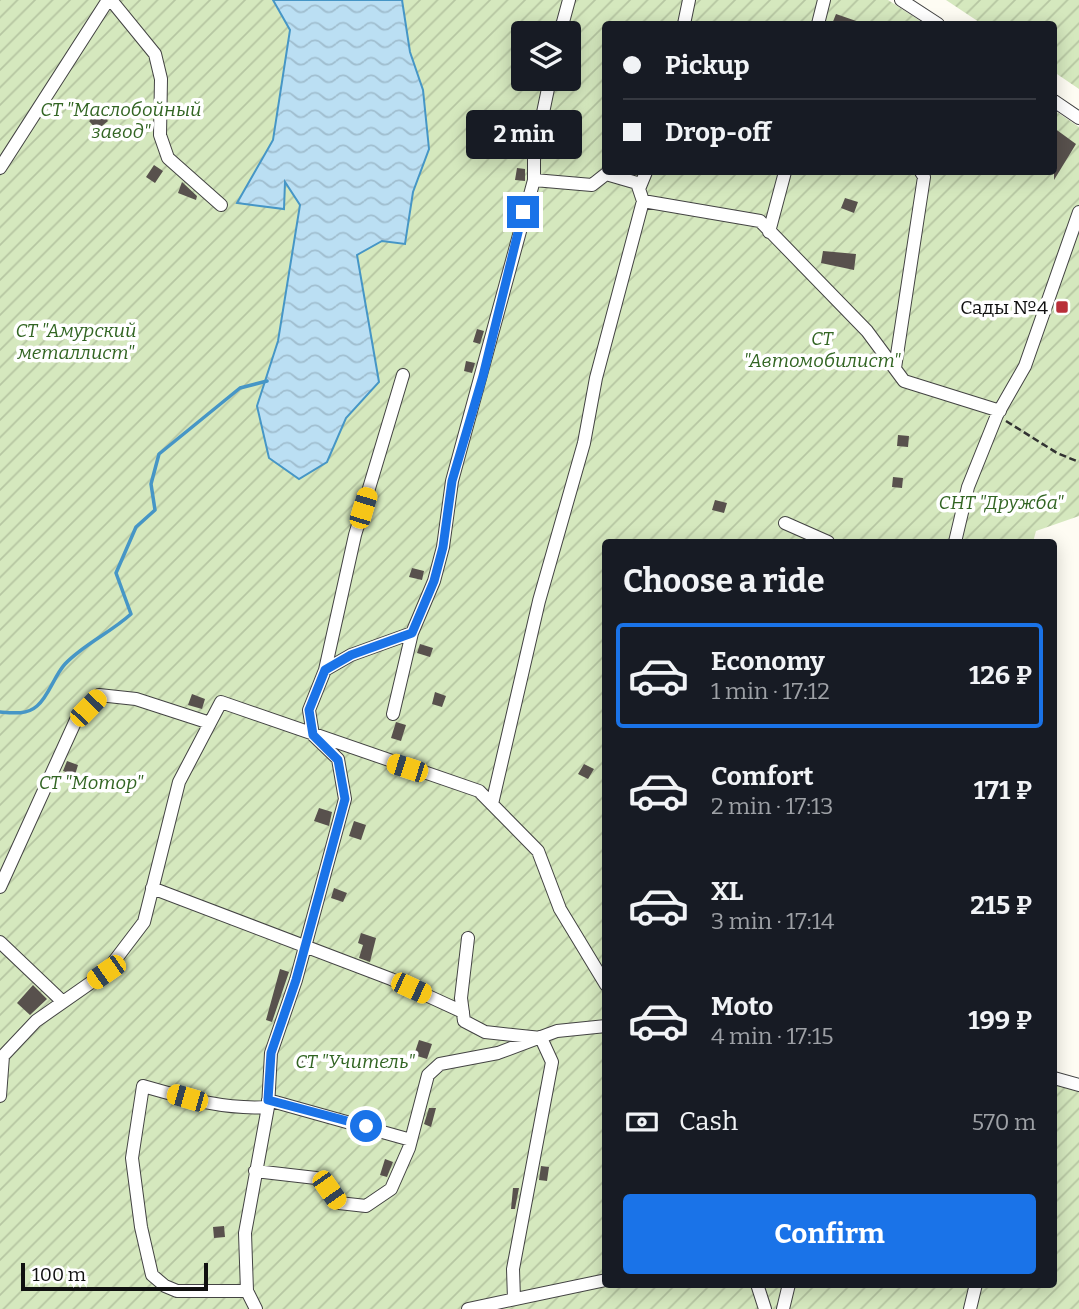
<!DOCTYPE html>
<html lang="en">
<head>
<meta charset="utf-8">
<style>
	:root { --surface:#171b24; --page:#20242c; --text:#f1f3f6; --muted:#9ea1a6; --line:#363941; --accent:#1a73e8 }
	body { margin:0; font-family:Bitter,serif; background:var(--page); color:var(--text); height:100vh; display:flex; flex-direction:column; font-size:26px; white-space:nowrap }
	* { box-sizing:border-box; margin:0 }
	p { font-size:23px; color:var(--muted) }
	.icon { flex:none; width:38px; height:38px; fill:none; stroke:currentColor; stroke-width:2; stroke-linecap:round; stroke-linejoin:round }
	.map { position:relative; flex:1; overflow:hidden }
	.details { position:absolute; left:602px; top:539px; width:455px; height:749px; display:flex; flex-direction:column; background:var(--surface); border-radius:7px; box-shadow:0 4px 18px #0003 }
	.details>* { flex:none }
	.top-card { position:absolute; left:602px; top:21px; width:455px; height:154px; border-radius:7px; box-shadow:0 4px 18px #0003; display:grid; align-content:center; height:154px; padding:0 21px; background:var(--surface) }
	.controls { position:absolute; left:511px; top:21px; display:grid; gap:14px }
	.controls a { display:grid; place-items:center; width:70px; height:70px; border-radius:7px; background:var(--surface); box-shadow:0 4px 18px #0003; font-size:35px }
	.scale { position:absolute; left:21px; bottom:18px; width:187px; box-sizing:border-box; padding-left:7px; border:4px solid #101010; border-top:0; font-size:19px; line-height:24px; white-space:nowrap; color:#101010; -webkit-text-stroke:5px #fff; paint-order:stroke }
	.end { position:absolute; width:32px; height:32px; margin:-16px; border:9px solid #1a73e8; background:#fff; box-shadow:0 0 0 4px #fff }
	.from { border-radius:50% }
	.bubble { position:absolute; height:49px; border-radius:7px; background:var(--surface); box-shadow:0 4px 18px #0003; font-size:23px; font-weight:700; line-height:49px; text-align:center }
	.car { position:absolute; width:21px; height:42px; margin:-21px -10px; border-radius:9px; box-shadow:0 0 5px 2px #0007; background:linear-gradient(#f5c518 24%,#345 0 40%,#f5c518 0 76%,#345 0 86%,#f5c518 0) }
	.top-card b { display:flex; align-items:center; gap:24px; height:66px; font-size:26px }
	.top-card b+b { border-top:2px solid var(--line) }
	.top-card i { width:18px; height:18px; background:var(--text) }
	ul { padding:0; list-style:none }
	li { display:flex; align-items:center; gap:21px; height:105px; margin:0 14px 10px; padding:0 7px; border:4px solid transparent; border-radius:7px }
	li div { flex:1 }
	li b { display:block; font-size:26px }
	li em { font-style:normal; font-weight:700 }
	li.selected { border-color:var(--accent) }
	li>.icon { width:63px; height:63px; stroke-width:1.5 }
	h2 { padding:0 21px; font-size:32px; line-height:84px }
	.pay { display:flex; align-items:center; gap:18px; height:77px; padding:0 21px; font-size:26px }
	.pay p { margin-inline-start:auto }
	.action { display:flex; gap:14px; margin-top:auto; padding:14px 21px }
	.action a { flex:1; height:80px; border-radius:7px; background:var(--accent); color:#fff; font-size:28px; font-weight:700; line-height:80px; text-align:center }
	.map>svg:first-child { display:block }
</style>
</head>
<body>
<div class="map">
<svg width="1079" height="1309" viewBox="0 0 1079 1309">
	<defs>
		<pattern id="garden-furrows" width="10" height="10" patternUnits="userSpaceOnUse" patternTransform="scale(1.75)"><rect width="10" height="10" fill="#d5e8be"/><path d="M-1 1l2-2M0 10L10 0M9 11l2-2" fill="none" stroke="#b6c6a2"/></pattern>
		<pattern id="water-waves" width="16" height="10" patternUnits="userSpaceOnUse" patternTransform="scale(1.75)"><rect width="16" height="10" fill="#bbdff3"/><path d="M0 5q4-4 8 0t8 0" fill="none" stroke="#a0becf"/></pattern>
	</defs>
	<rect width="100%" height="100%" fill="#fefcf3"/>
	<path fill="url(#garden-furrows)" fill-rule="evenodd" d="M0,0h888l37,24h-319v148h448v-62l25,17v389l-43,15 -3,11h-427v742h448v-210l25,7v228h-1079zM523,33h46v46h-46z
		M946,0h133v89l-25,-17v-48h-72z"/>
	<path fill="url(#water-waves)" stroke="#4696c6" stroke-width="2" d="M273,0h129l8,52 13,38 6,59 -16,43 -8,52 -23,-3 -25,14 22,127 -33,36 -19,44 -28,17 -30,-21 -12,-52 21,-65 22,-136 -15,-23 -1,27 -47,-6 36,-63 17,-110z"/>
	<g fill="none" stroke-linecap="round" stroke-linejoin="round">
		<path stroke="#4696c6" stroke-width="3.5" d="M0,712c12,1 27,3 37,-6 12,-10 17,-30 28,-42 19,-20 45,-31 66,-50l-15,-41 20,-46 19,-17 -4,-26 8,-30 81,-66 27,-7"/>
	</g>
	<path fill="#58514d" d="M836,14l26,9v1h-30z
		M100,112l8,9 -11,9 -8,-9z
		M1054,128l22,16 -22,36z
		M154,165l9,6 -8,12 -9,-6z
		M517,168l8,1v12l-10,-1z
		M182,182l15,14 -1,4 -18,-7z
		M845,198l13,4 -4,11 -13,-5z
		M823,251l33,3 -2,16 -33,-7z
		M477,329l7,2 -4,13 -7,-2z
		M466,361l9,2 -3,10 -8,-2z
		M898,435l11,1 -1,11 -11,-1z
		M893,477l10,1 -1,10 -10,-1z
		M715,500l12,3 -3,10 -12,-3z
		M412,568l12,3 -2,9 -13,-3z
		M420,644l13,4 -3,9 -13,-4z
		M435,692l11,4 -4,11 -10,-3z
		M192,694l13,5 -3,10 -14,-4z
		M396,722l10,3 -5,16 -10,-3z
		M67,761l11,4 -3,10 -12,-4z
		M584,764l10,5 -6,10 -10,-5z
		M319,808l13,4 -3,14 -15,-5z
		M354,821l12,4 -5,15 -12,-4z
		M334,888l13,5 -4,9 -12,-4z
		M361,933l15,5 -6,24 -11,-4 4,-13 -5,-2z
		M280,969l9,3 -17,50 -6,-2z
		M33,985l14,14 -17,16 -13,-12z
		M419,1040l13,4 -5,15 -13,-4z
		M302,1057l11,3 -3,9 -11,-3z
		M429,1108h7l-5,19 -7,-3z
		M385,1159l8,3 -6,15 -7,-2z
		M541,1166l8,1 -2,14 -8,-1z
		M513,1188h6l-4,21h-4z
		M224,1226l1,11 -11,1 -1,-11z"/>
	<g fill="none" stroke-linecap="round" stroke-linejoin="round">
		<g stroke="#434343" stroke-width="14">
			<path id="minor" d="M111,0l44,54 6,25 -1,56 8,23 53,47
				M901,0l37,24
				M684,24l5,-24
				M818,24l6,-24
				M560,33l9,-33
				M1054,101l25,17
				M0,168l108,-168
				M534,180l58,5 14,-11 31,9 6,18
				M639,189l7,-17
				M769,232l16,-60
				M895,368l29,-191 -3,-5
				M785,523l43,19
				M955,542l13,-55 29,-72 28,-49 54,-154
				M325,670l30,-135 48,-160
				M393,714l19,-81
				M492,804l47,-203 45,-158 12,-65 47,-177 117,20 107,110 37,50 96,30
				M0,887l76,-167 23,-25 37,4 74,24
				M152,888l239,91 72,33
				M468,938l-7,60 3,23 21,11 56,6 11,24 -39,207 1,30
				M0,942l63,60
				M1054,1078l25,7
				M0,1096l3,-40 33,-35 70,-49 38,-50 35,-140 42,-80 258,89 59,60 22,58 46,76
				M268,1100l143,40
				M255,1171l61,7 23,25 27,3 25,-17 18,-41 19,-73 12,-11 58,-11 59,-22 49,-5
				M757,1284l8,25
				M247,1291h-70l-12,-5 -13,-11 -11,-48 -9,-69 11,-72c42,12 81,24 125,21
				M256,1309l-9,-18 -2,-58 23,-126 3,-54 25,-73 49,-181 -7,-40 -25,-24 -4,-25 16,-40 26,-15 61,-22 22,-52 9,-34 9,-66 82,-301v-24l16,-77
				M468,1309l138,-29
				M783,1309l6,-25
				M970,1309l6,-25"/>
		</g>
		<path stroke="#323232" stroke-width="2.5" stroke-dasharray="7 3.5" stroke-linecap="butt" d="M1006,421l51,32 22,9"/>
		<use href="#minor" stroke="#fff" stroke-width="12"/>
	</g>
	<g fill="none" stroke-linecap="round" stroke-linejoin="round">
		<path stroke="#1a73e8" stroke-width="9" d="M366,1126l-98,-26 3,-47 25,-73 49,-181 -7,-39 -25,-25 -4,-25 16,-40 26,-15 61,-22 22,-52 9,-34 9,-66 31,-105 40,-164"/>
	</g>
	<rect fill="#b92f39" stroke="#fff" stroke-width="2.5" x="1055" y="300" width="14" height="14" rx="3.5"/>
	<g text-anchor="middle" stroke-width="7" stroke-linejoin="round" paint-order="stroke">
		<g font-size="19" font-style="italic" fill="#326523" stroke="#fff">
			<text x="121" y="116">СТ "Маслобойный<tspan x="121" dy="22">завод"</tspan></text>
			<text x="76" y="337">СТ "Амурский<tspan x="76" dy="22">металлист"</tspan></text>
			<text x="822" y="345">СТ<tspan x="822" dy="22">"Автомобилист"</tspan></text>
			<text x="1001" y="509">СНТ "Дружба"</text>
			<text x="91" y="789">СТ "Мотор"</text>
			<text x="355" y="1068">СТ "Учитель"</text>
		</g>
		<g font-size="19" fill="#101010" stroke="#fff" text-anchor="end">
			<text x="1048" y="314">Сады №4</text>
		</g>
	</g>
</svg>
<div class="controls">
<a><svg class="icon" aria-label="layers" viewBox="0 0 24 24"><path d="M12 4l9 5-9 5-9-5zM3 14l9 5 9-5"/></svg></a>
</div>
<div class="scale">100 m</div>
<i class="end from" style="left:366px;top:1126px"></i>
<i class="end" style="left:523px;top:212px"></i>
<div class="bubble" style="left:466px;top:110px;width:116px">2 min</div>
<i class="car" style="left:363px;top:508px;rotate:17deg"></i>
<i class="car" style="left:88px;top:708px;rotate:44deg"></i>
<i class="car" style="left:407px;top:768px;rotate:288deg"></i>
<i class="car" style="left:106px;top:972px;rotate:235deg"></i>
<i class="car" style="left:411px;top:988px;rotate:115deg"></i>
<i class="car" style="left:187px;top:1098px;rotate:286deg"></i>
<i class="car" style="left:329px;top:1190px;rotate:145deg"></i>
<div class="top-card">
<b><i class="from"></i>Pickup</b>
<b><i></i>Drop-off</b>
</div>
<section class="details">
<h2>Choose a ride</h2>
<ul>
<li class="selected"><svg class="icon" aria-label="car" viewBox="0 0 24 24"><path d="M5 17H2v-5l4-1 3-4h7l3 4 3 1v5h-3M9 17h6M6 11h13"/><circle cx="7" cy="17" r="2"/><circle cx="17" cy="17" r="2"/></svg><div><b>Economy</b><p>1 min · 17:12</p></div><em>126 ₽</em></li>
<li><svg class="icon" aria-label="car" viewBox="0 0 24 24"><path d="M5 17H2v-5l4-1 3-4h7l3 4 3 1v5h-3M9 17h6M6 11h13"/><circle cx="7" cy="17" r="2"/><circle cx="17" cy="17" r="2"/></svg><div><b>Comfort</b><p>2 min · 17:13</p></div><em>171 ₽</em></li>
<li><svg class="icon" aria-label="car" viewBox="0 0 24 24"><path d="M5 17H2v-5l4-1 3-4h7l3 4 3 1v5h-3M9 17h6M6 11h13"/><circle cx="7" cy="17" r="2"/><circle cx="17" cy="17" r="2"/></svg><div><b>XL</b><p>3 min · 17:14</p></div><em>215 ₽</em></li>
<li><svg class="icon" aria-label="car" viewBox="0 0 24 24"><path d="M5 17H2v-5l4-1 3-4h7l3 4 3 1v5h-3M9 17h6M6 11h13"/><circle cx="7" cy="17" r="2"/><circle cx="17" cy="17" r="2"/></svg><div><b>Moto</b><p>4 min · 17:15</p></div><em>199 ₽</em></li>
</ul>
<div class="pay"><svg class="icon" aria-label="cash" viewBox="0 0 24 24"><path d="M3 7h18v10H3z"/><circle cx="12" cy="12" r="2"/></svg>Cash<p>570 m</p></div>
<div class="action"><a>Confirm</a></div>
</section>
</div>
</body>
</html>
